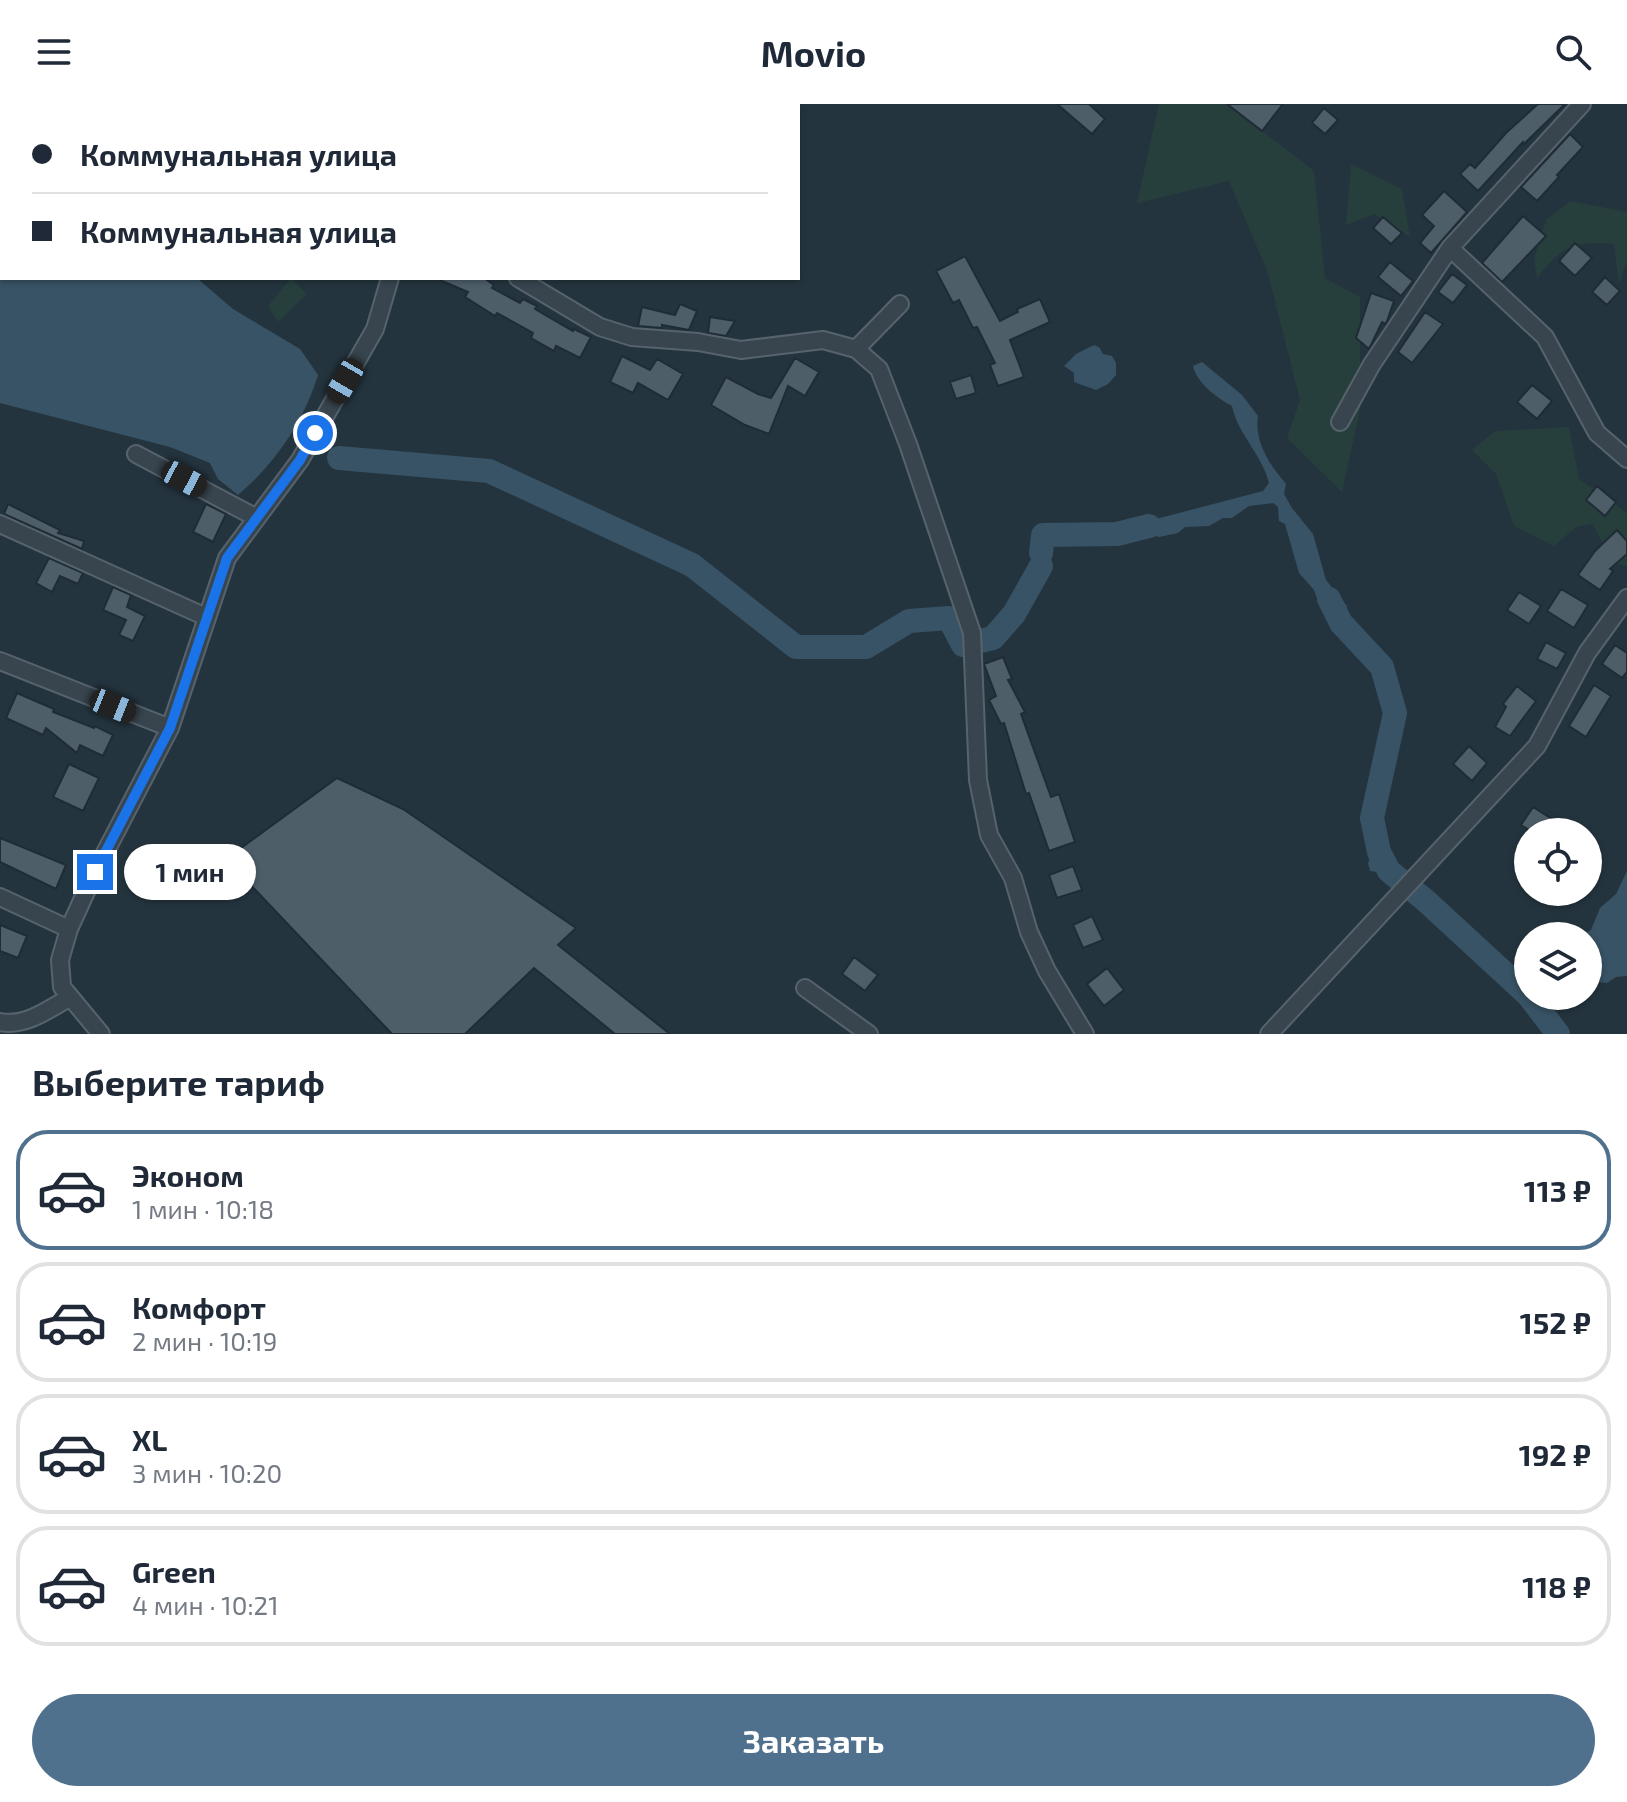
<!DOCTYPE html>
<html lang="ru">
<head>
<meta charset="utf-8">
<style>
	:root { --surface:#fff; --page:#f2f2f3; --text:#1f2937; --muted:#747a83; --line:#e0e1e3; --accent:#4f718e }
	body { margin:0; font-family:"Exo 2",sans-serif; background:var(--page); color:var(--text); height:100vh; display:flex; flex-direction:column; font-size:30px; white-space:nowrap }
	* { box-sizing:border-box; margin:0 }
	p { font-size:26px; color:var(--muted) }
	.icon { flex:none; width:44px; height:44px; fill:none; stroke:currentColor; stroke-width:2; stroke-linecap:round; stroke-linejoin:round }
	.map { position:relative; height:930px; overflow:hidden }
	.drawer { display:flex; flex-direction:column; background:var(--surface); flex:1 }
	.drawer>* { flex:none }
	.top-card { position:absolute; left:0px; top:0px; width:800px; height:176px; box-shadow:0 2px 6px #0004; display:grid; align-content:center; height:176px; padding:0 32px; background:var(--surface) }
	.buttons { position:absolute; left:1514px; top:714px; display:grid; gap:16px }
	.buttons a { display:grid; place-items:center; width:88px; height:88px; border-radius:50%; background:var(--surface); box-shadow:0 2px 6px #0004; font-size:40px }
	.end { position:absolute; width:36px; height:36px; margin:-18px; border:10px solid #1a73e8; background:#fff; box-shadow:0 0 0 4px #fff }
	.from { border-radius:50% }
	.bubble { position:absolute; height:56px; border-radius:28px; background:var(--surface); box-shadow:0 2px 6px #0004; font-size:26px; font-weight:700; line-height:56px; text-align:center }
	.car { position:absolute; width:24px; height:48px; margin:-24px -12px; border-radius:10px; box-shadow:0 0 6px 2px #0007; background:linear-gradient(#222 24%,#8ab4d8 0 40%,#222 0 76%,#8ab4d8 0 86%,#222 0) }
	.top-card b { display:flex; align-items:center; gap:28px; height:76px; font-size:30px }
	.top-card b+b { border-top:2px solid var(--line) }
	.top-card i { width:20px; height:20px; background:var(--text) }
	ul { padding:0; list-style:none }
	li { display:flex; align-items:center; gap:24px; height:120px; margin:0 16px 12px; padding:0 16px; border:4px solid var(--line); border-radius:32px }
	li div { flex:1 }
	li b { display:block; font-size:30px }
	li em { font-style:normal; font-weight:700 }
	li.on { border-color:var(--accent) }
	li>.icon { width:72px; height:72px; stroke-width:1.5 }
	h2 { padding:0 32px; font-size:36px; line-height:96px }
	.cta { display:flex; gap:16px; margin-top:auto; padding:16px 32px }
	.cta a { flex:1; height:92px; border-radius:48px; background:var(--accent); color:#fff; font-size:32px; font-weight:700; line-height:92px; text-align:center }
	header { display:flex; justify-content:space-between; align-items:center; height:104px; padding:0 32px; background:var(--surface); font-size:36px; font-weight:700 }
	.map>svg:first-child { display:block }
</style>
</head>
<body>
<header><svg class="icon" aria-label="menu" viewBox="0 0 24 24"><path d="M4 6h16M4 12h16M4 18h16"/></svg>Movio<svg class="icon" aria-label="search" viewBox="0 0 24 24"><circle cx="10" cy="10" r="6"/><path d="M15 15l6 6"/></svg></header>
<div class="map">
<svg width="1627" height="930" viewBox="0 0 1627 930">
	<rect width="100%" height="100%" fill="#24343e"/>
	<path fill="#263f3d" d="M1159,0h68l87,67 11,107 35,19v113l-18,82 -55,-54 13,-38 -32,-127 -39,-92 -92,22z
		M1351,60l51,25 8,48 -36,-23 -28,11z
		M1570,97l57,11v48l-8,24 -5,-40c-40,-4 -53,3 -77,34l-3,-19 12,-39z
		M291,174l16,16 -29,28 -10,-16z
		M1569,323l10,52 48,34v53l-15,-4 -19,-38 -17,3 -22,19 -40,-20 -18,-52 -24,-24 23,-19z"/>
	<path fill="#385365" d="M0,120l2,54 196,1 35,30 67,40 18,26c-14,46 -43,89 -80,120l-20,-16 -8,-16 -40,-16 -170,-44z
		M1094,241l5,2 4,7 9,2 4,7v12l-8,9 -12,6 -22,-8v-9l-10,-7 12,-12z
		M1202,258l40,33 16,21c-4,26 12,49 28,68l-2,10 8,14 21,26 13,46 21,26 -2,16 -4,6 -8,-2 -3,-10 -9,-7 -7,-19 -15,-17 -14,-49 -6,-3 -1,-14 -5,-4 -24,3 -17,12h-9l-14,8 -24,1 -7,6 -19,4 -6,-2 -28,4 -7,-2v-8l145,-38 6,-8c-6,-27 -32,-50 -37,-77 -14,-7 -36,-24 -39,-40z
		M1381,738l4,2 2,7 7,3v7l7,8 -12,13 -11,-10 -8,-1 -2,-8 7,-20z
		M1627,767v105l-11,1 -9,6 -19,-2v-45h-8l11,-6 9,-22 16,-14z"/>
	<g fill="none" stroke-linecap="round" stroke-linejoin="round">
		<path stroke="#385365" stroke-width="24" d="M339,354l150,13 203,94 104,82h70l43,-26 40,-3 14,27 30,-7 21,-24 27,-48
			M1041,449l2,-18 74,-1 32,-8
			M1329,495l12,24 41,44 13,46 -23,105 7,34 10,19 36,29 103,95
			M1529,892l29,38"/>
	</g>
	<path fill="#4d5e69" stroke="#1f2c35" stroke-width="2" d="M1057,0h32l16,15 -13,15z
		M1227,0h56l-21,27z
		M1538,0h27l-41,40 -1,-2 -45,49 -18,-17 10,-10 5,4 31,-35z
		M1324,4l14,12 -13,14 -13,-11z
		M1570,30l13,13 -26,28 2,2 -22,24 -16,-14z
		M1444,87l23,21 -36,41 -11,-10 14,-17 -12,-11z
		M1523,112l23,20 -44,46 -20,-19z
		M1383,113l19,16 -11,11 -18,-16z
		M1575,139l17,15 -17,18 -16,-15z
		M965,152l35,65 18,-9 -1,-3 23,-10 10,23 -40,18 14,37 -26,9 -8,-21 5,-2 -18,-36 -4,1 -14,-28 -6,3 -17,-32z
		M1390,158l23,19 -12,15 -23,-19z
		M1452,170l15,11 -14,18 -15,-11z
		M1605,173l15,14 -13,14 -15,-13z
		M435,174h49l10,7 -2,3 28,15 3,-4 14,7 -2,3 38,22 1,-2 17,8 -11,21 -24,-12 -2,5 -23,-13 2,-5 -36,-20 -2,3 -30,-19 3,-5z
		M1371,189l23,8 -8,23 -4,-2 -13,27 -13,-11z
		M680,200l17,7 -8,19 -27,-5v3l-24,-2 4,-19 33,8z
		M1425,208l18,12 -31,39 -14,-11z
		M710,213l25,4 -9,15 -18,-3z
		M622,252l28,14 7,-11 26,15 -15,26 -30,-17 -5,10 -23,-11z
		M795,254l24,14 -14,24 -17,-10 -19,48 -24,-9 -34,-20 15,-28 32,17 13,4z
		M971,271l5,18 -20,6 -6,-17z
		M1532,281l20,16 -15,18 -20,-17z
		M1597,382l19,16 -11,14 -19,-16z
		M8,400l52,26 -2,3 26,8 -2,8 -78,-35z
		M206,400l20,10 -13,28 -20,-10z
		M1617,426l10,11v13l-17,15 3,2 -13,19 -22,-15 17,-24z
		M49,454l34,15 -5,11 -18,-8 -8,16 -16,-9z
		M113,483l18,8 -4,12 18,9 -12,25 -14,-6 7,-15 -23,-10z
		M1561,485l27,16 -14,23 -27,-17z
		M1519,488l22,14 -12,18 -22,-14z
		M1546,538l20,11 -9,16 -20,-10z
		M1615,541l12,8v19l-5,6 -20,-14z
		M1003,553l9,22 -4,1 17,32 -4,2 30,83 8,-3 16,48 -26,9 -20,-58 -3,1 -22,-71 -3,1 -12,-24 7,-4 -12,-32z
		M1594,581l17,11 -25,41 -17,-11z
		M1517,582l19,15 -26,35 -15,-9 11,-20 -3,-3z
		M17,589l37,16 -1,3 41,16 1,-2 18,9 -10,21 -23,-11 -3,8 -31,-25 -3,7 -37,-17z
		M1469,642l18,17 -15,18 -19,-17z
		M69,660l30,14 -16,33 -30,-14z
		M337,674l66,31 173,119 -18,17 112,89h-55l-81,-66 -69,66h-73l-166,-175z
		M1533,703l22,14 -6,11h-17l-11,-7z
		M0,734l66,27 -10,24 -56,-27z
		M1073,762l9,24 -25,8 -8,-23z
		M1092,812l11,24 -20,8 -10,-23z
		M0,821l27,11 -9,22 -18,-7z
		M854,853l24,18 -13,16 -23,-17z
		M1107,864l17,22 -20,16 -17,-22z"/>
	<g fill="none" stroke-linecap="round" stroke-linejoin="round">
		<g stroke="#56636c" stroke-width="20">
			<path id="minor" d="M191,0l4,2
				M448,2l1,-2
				M1450,144l95,89 52,96 30,26
				M518,174l82,49 32,10 66,5 43,8 82,-10 33,9 23,20 29,75 64,189 6,147 11,55 24,43 16,54 18,39 38,63
				M856,245l44,-45
				M1340,318l32,-58 78,-116 132,-144
				M136,350l119,63
				M0,420l206,93
				M0,557l170,67
				M0,793l69,32
				M805,884l64,46
				M0,918c25,5 48,-12 70,-25
				M101,930l-39,-47 -2,-27 9,-31 26,-57 75,-144 57,-170 73,-98 75,-131 15,-51
				M1269,930l268,-288 50,-93 40,-55"/>
		</g>
		<use href="#minor" stroke="#38454e" stroke-width="16"/>
	</g>
	<g fill="none" stroke-linecap="round" stroke-linejoin="round">
		<path stroke="#1a73e8" stroke-width="10" d="M95,768l75,-144 57,-170 73,-98 15,-27"/>
	</g>
</svg>
<div class="buttons">
<a><svg class="icon" aria-label="locate" viewBox="0 0 24 24"><circle cx="12" cy="12" r="6"/><path d="M12 2v4M12 18v4M2 12h4M18 12h4"/></svg></a>
<a><svg class="icon" aria-label="layers" viewBox="0 0 24 24"><path d="M12 4l9 5-9 5-9-5zM3 14l9 5 9-5"/></svg></a>
</div>
<i class="end from" style="left:315px;top:329px"></i>
<i class="end" style="left:95px;top:768px"></i>
<div class="bubble" style="left:124px;top:740px;width:132px">1 мин</div>
<i class="car" style="left:345px;top:277px;rotate:210deg"></i>
<i class="car" style="left:184px;top:375px;rotate:118deg"></i>
<i class="car" style="left:113px;top:602px;rotate:112deg"></i>
<div class="top-card">
<b><i class="from"></i>Коммунальная улица</b>
<b><i></i>Коммунальная улица</b>
</div>
</div>
<section class="drawer">
<h2>Выберите тариф</h2>
<ul>
<li class="on"><svg class="icon" aria-label="car" viewBox="0 0 24 24"><path d="M5 17H2v-5l4-1 3-4h7l3 4 3 1v5h-3M9 17h6M6 11h13"/><circle cx="7" cy="17" r="2"/><circle cx="17" cy="17" r="2"/></svg><div><b>Эконом</b><p>1 мин · 10:18</p></div><em>113 ₽</em></li>
<li><svg class="icon" aria-label="car" viewBox="0 0 24 24"><path d="M5 17H2v-5l4-1 3-4h7l3 4 3 1v5h-3M9 17h6M6 11h13"/><circle cx="7" cy="17" r="2"/><circle cx="17" cy="17" r="2"/></svg><div><b>Комфорт</b><p>2 мин · 10:19</p></div><em>152 ₽</em></li>
<li><svg class="icon" aria-label="car" viewBox="0 0 24 24"><path d="M5 17H2v-5l4-1 3-4h7l3 4 3 1v5h-3M9 17h6M6 11h13"/><circle cx="7" cy="17" r="2"/><circle cx="17" cy="17" r="2"/></svg><div><b>XL</b><p>3 мин · 10:20</p></div><em>192 ₽</em></li>
<li><svg class="icon" aria-label="car" viewBox="0 0 24 24"><path d="M5 17H2v-5l4-1 3-4h7l3 4 3 1v5h-3M9 17h6M6 11h13"/><circle cx="7" cy="17" r="2"/><circle cx="17" cy="17" r="2"/></svg><div><b>Green</b><p>4 мин · 10:21</p></div><em>118 ₽</em></li>
</ul>
<div class="cta"><a>Заказать</a></div>
</section>
</body>
</html>
